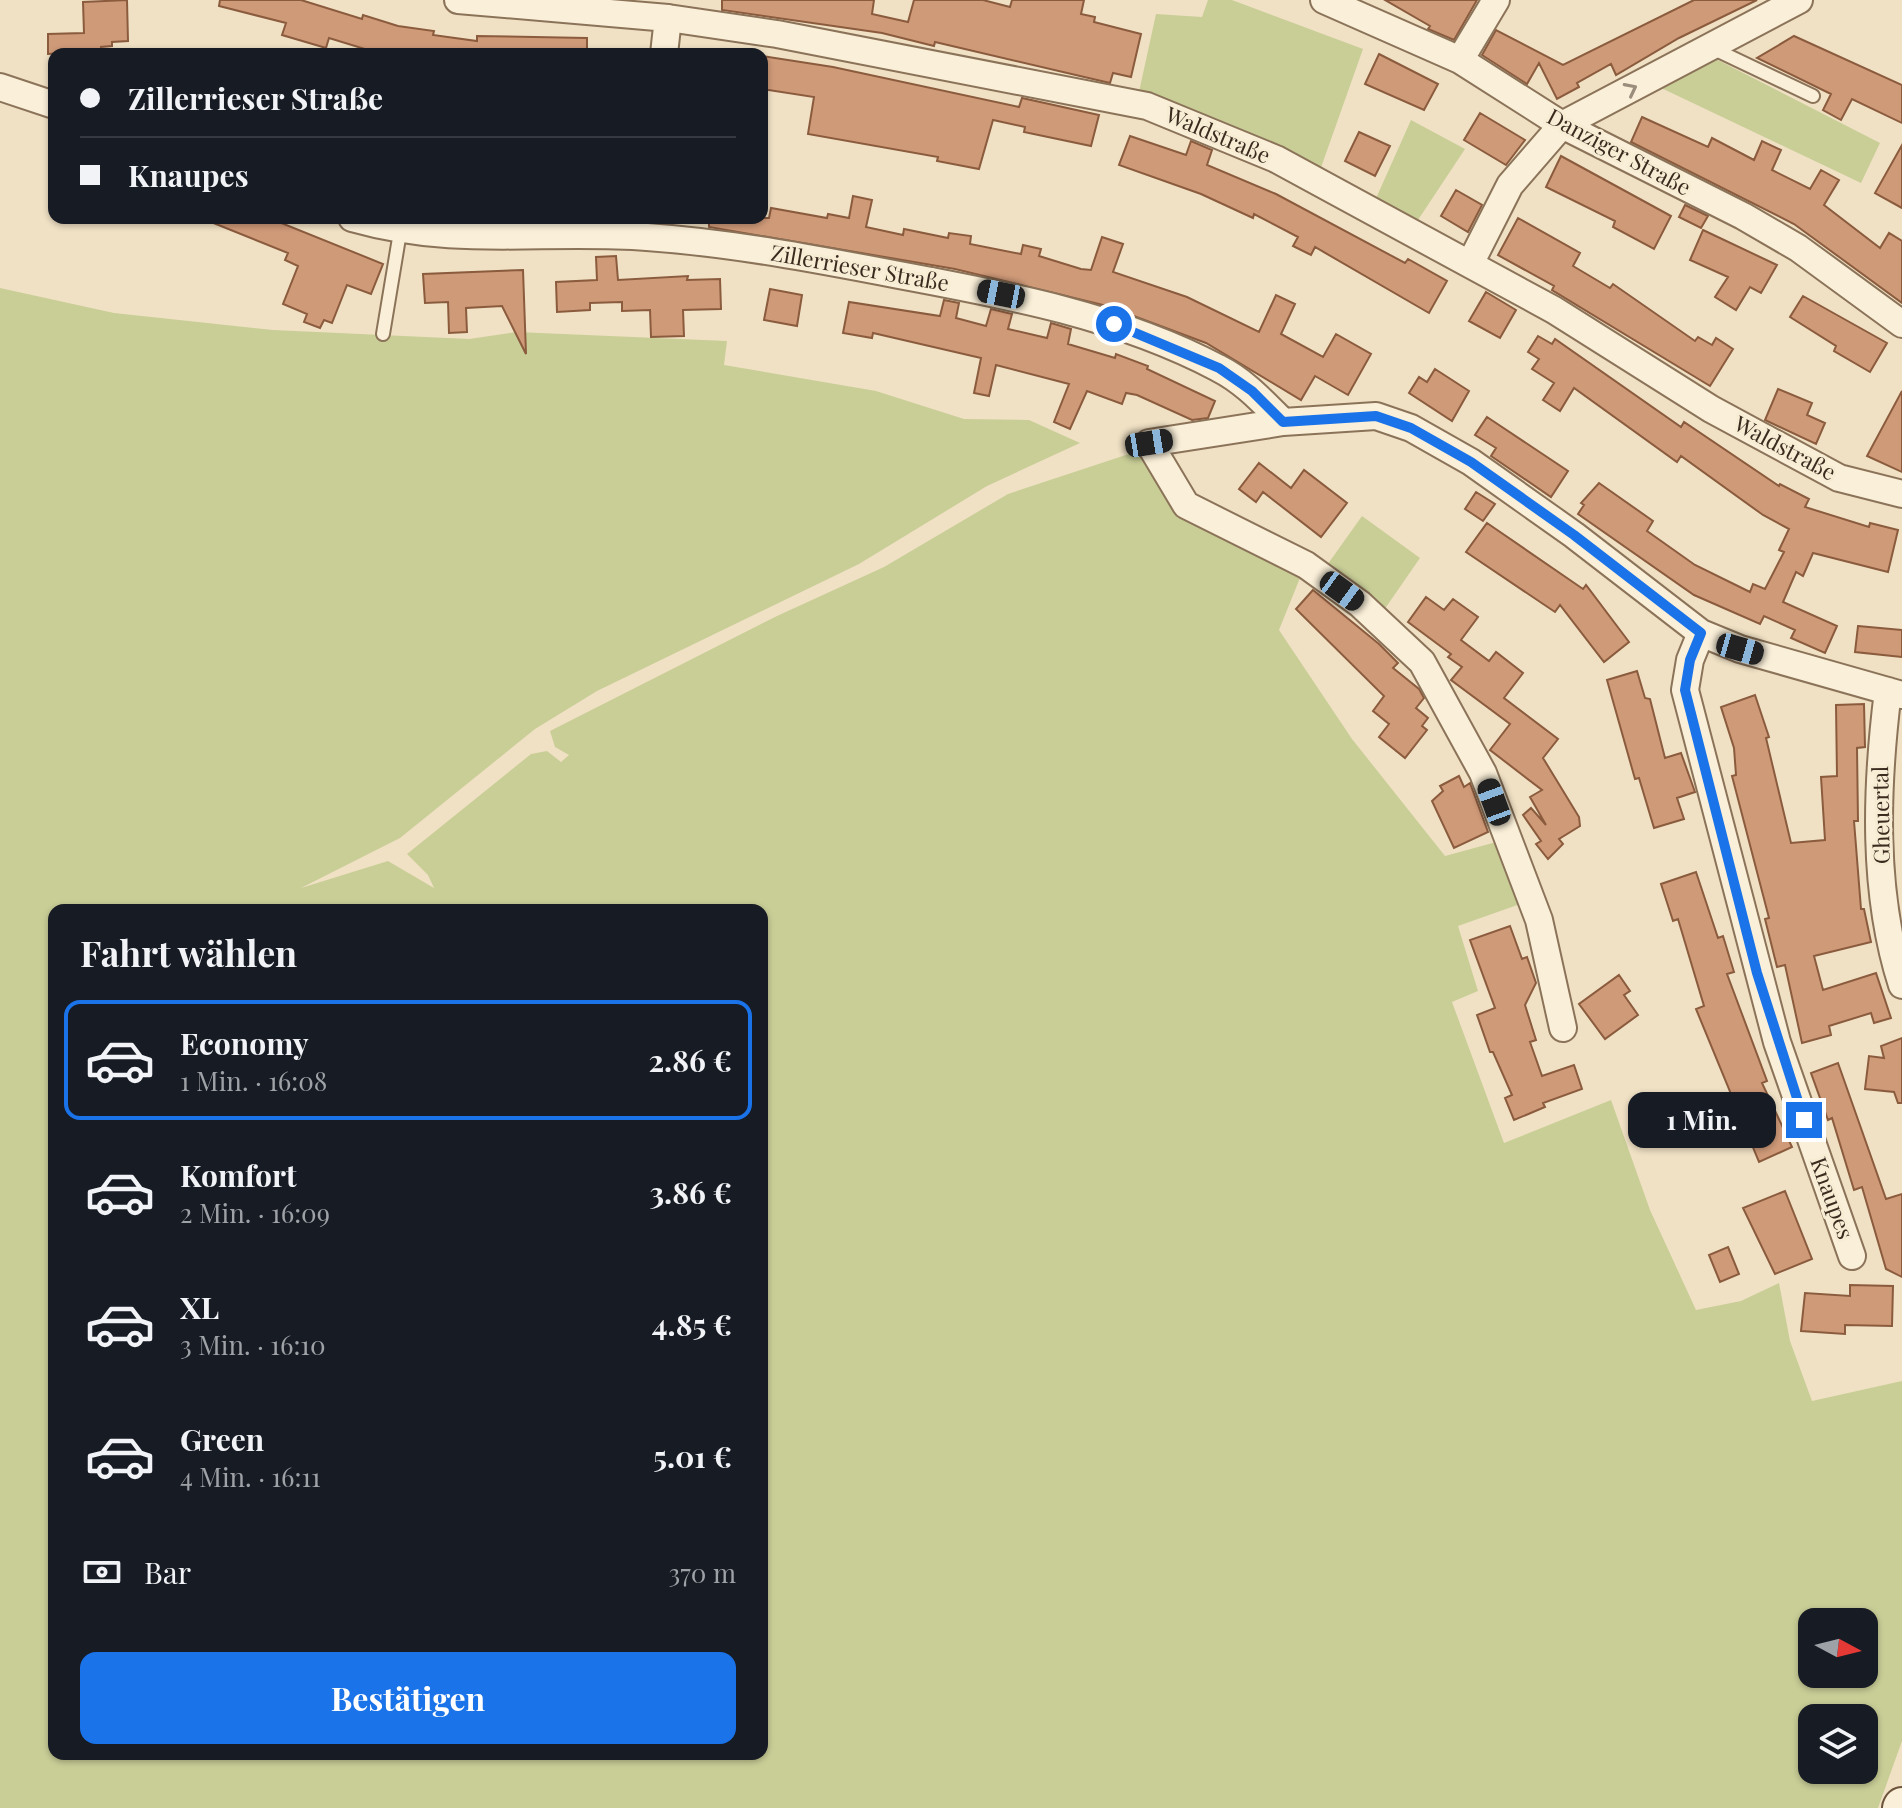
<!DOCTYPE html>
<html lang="de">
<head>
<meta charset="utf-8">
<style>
	:root { --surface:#171b24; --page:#20242c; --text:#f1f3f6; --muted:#9ea1a6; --line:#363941; --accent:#1a73e8 }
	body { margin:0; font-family:"Playfair Display",serif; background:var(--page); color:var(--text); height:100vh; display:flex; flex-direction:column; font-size:30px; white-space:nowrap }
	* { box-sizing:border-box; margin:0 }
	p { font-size:26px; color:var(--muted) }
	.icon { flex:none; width:44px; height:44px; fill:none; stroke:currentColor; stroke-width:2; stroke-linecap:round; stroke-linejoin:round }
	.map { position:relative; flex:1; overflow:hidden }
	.drawer { position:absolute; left:48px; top:904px; width:720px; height:856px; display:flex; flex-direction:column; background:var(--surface); border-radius:16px; box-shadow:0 2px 6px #0004 }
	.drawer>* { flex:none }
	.hud { position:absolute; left:48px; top:48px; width:720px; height:176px; border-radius:16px; box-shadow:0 2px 6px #0004; display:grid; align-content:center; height:176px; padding:0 32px; background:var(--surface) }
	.needle { width:52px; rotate:97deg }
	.tools { position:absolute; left:1798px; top:1608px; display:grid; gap:16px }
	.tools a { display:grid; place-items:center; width:80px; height:80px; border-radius:16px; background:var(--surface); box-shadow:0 2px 6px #0004; font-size:40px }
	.end { position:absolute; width:36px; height:36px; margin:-18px; border:10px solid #1a73e8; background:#fff; box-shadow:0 0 0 4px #fff }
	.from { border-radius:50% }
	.bubble { position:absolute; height:56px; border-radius:16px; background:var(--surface); box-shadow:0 2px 6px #0004; font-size:26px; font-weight:700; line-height:56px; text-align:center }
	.car { position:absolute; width:24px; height:48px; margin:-24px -12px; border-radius:10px; box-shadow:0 0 6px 2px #0007; background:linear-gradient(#222 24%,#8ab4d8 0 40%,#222 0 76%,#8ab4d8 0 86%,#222 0) }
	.hud b { display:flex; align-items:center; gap:28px; height:76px; font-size:30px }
	.hud b+b { border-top:2px solid var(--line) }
	.hud i { width:20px; height:20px; background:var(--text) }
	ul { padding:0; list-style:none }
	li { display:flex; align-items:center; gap:24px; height:120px; margin:0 16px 12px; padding:0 16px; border:4px solid transparent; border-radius:16px }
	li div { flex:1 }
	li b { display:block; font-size:30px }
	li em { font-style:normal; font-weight:700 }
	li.selected { border-color:var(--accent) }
	li>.icon { width:72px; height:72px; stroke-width:1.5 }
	h2 { padding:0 32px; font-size:36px; line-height:96px }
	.pay { display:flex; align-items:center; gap:20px; height:88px; padding:0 32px; font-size:30px }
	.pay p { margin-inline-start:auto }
	.button { display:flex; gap:16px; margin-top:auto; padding:16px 32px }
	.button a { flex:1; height:92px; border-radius:16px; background:var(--accent); color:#fff; font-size:32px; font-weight:700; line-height:92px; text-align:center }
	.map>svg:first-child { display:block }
</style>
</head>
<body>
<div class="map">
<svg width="1902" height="1808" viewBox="0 0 1902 1808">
	<rect width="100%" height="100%" fill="#f0e1c4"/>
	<path fill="#c9ce97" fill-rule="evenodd" d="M1208,0h24l131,49 -45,127 -181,-75 19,-87 46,3z
		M1712,57l168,86 -19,40 -204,-97z
		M1411,120l54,29 -51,77 -41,-21z
		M0,288l114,25 159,17 196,9 47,-7 211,9 -3,24 152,26 88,28 65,1 51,23 -93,43 -128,78 -262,127 -62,38 -135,109 -99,50 87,-27 46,27 -6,-13 -21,-21 124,-100 16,-3 14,11 8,-7 -14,-8 -5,-16 227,-115 107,-49 124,-73 139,-46 37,60 120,60 -25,62 73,109 93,117 55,-15 23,62 -65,23 20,65 -26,11 52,141 107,-43 39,110 46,100 45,-9 38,-18 11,58 22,60 90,-20v360l-24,67h-1878zM54,910h708v844h-708zM1812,1622h52v52h-52zM1812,1718h52v52h-52z
		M1362,516l58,42 -36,52 -59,-42z"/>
	<path fill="#cf9a78" stroke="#8b5b3e" stroke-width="2" d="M127,0l1,41 -16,1v4l-11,1v4l-53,3v-20l36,-1 -1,-31z
		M220,0h81l61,19 1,-4 35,11 36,5 -1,4 44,6v-5l110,2v16h-206l-52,-16 -3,10 -44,-13 4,-12 -67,-17z
		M722,0h152l-2,14 36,8 6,-22h69l27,7 2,-7h72l-3,14 14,3 -1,5 47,12 -10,43 -18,-4 -3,10 -175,-41 -1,4 -52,-13 -160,-23z
		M1385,0h92l-23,40 -26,-11 2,-3z
		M1694,0h63l-78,38 -63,37 -5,-11 -34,19 2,4 -22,12 -18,-36 -12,21 -45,-29 14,-25 67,35z
		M1794,36l108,49v38l-50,-24 -11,21 -18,-10 8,-16 -74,-36z
		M1379,54l59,30 -14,26 -59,-26z
		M762,56l71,11 186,40 3,-9 77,17 -8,31 -67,-14 1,-5 -32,-7 -14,49 -42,-8 1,-4 -130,-23 6,-37 -52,-8z
		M1480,113l45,27 -19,25 -42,-25z
		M1642,117l66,30 4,-9 42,22 8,-19 19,9 -9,20 38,19 11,-19 18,10 -15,25 56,43 9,-15 13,8v62l-108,-79 -163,-82z
		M1359,132l31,14 -15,30 -30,-15z
		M1130,136l56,19 5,-14 21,9 -5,15 69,29 129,69 3,-4 39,22 -18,32 -114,-66 -4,8 -18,-9 5,-9 -44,-23 -1,4 -52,-24 -82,-29z
		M1902,145v63l-27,-15z
		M1561,156l110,60 -17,33 -41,-22 2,-6 -69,-34z
		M1456,190l26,15 -14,27 -27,-16z
		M853,196l19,4 -6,27 37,8 1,-6 44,9 1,-5 22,3 -1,8 51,10 2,-9 18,4 -2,7 42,13 10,1 11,-33 21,7 -10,28 74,25 72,35 17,-37 19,9 -14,30 42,23 13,-23 35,20 -23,41 -33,-19 -14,24 -95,-57 -99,-37 -152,-37 -246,-42v-9h60l2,-10 56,10 1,-4 21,4z
		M1685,205l23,11 -7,12 -22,-11z
		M201,218h68l114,46 -12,30 -24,-9 -15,38 -8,-3 -4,8 -16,-6 3,-8 -24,-10 15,-38 -13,-6 3,-7z
		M1518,218l62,35 -7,13 37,22 3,-4 82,57 3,-4 14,8 4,-7 17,11 -23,37 -158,-96 2,-4 -56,-31z
		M1703,230l74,35 -16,28 -11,-6 -14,23 -21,-13 13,-20 -38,-17z
		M616,256l2,24 70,-4 -1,4 33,-1 1,30 -38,1 1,26 -33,1 -1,-27 -28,1v-9l-32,1v7l-33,2 -1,-30 41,-2 -1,-23z
		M523,270l3,84 -24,-48 -36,2 1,24 -18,1 -1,-31 -23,1 -2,-29z
		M770,289l32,6 -5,31 -33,-6z
		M1486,292l30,18 -16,28 -31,-17z
		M1803,296l84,47 -17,29 -36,-21 2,-5 -46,-29z
		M944,300l15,3 -3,15 30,8 5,-17 21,5 -4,15 39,9 4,-15 20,6 -3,15 47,14 1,-4 32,12 -1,3 68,32 -7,17 -16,2 -55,-25 -11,-2 -4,11 -35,-13 -17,38 -16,-7 15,-38 -73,-19 -7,31 -15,-3 7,-35 -108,-25 -1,5 -29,-5 6,-31 91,14z
		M1538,336l14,8 3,-5 126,88 3,-5 95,64 1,-2 29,15 -4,8 64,20 1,-4 28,7 -10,42 -75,-19 -10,23 -7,-4 -13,30 54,24 -12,27 -34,-15 4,-8 -31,-14 -4,8 -66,-29 -116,-81 6,-9 -3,-2 18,-20 54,38 -6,10 48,34 55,27 3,-8 12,5 19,-37 -5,-2 10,-21 -26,-14 -82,-59 -4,6 -103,-74 -14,23 -17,-11 11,-17 -22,-14 7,-10 -11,-7z
		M1435,369l34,22 -17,30 -43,-28 10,-16 8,5z
		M1778,389l34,14 -5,12 18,8 -9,21 -51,-24z
		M1902,391v81l-35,-16z
		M1487,417l81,54 -17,26 -60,-41 5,-8 -21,-13z
		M1259,463l32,25 13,-18 43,33 -26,34 -58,-45 -7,10 -17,-13z
		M1476,492l19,12 -12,17 -18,-12z
		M1487,523l96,66 3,-4 43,57 -25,20 -44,-57 -5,7 -89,-60z
		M1313,590l66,54 19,19 -5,5 26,21 5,9 -8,10 12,10 -6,8 5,4 -22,28 -26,-21 10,-13 -16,-13 11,-15 -88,-87z
		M1426,597l18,13 9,-11 25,18 -17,23 28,21 7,-9 27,21 -19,25 54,41 -15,19 36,59 1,9 -21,13 4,5 -15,15 -12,-15 5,-3 -18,-26 8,-7 15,17 -16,-28 12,-7 -52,-40 20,-26 -59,-44 11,-13 -14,-10 3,-3 -43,-32z
		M1858,626l44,4v27l-47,-5z
		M1637,671l8,27 5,1 15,59 16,-5 14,39 -18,6 7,21 -30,9 -15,-50 -4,1 -28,-99z
		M1755,695l14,42 -3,1 25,105 34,-3 -4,-63 16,-1 -1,-71 28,-1 1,43 -8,1 1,73h-4l7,88h3l7,33 -57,14 9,34 53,-17 15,45 -17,5 -3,-10 -42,13 2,9 -29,8 -17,-78 -8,2 -12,-48 4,-1 -37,-142 4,-1 -2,-27 -13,-41z
		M1459,776l5,11 6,-4 18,49 -34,16 -22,-47 11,-10 -3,-5z
		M1696,872l22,66 5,-2 11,36 -7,2 40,107 -5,2 30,64 -33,15 -63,-153 8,-3 -26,-87 -5,2 -12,-37z
		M1510,926l12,33 5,-2 9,26 -11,22 11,35 -6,2 12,34 32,-11 8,24 -39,14 2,4 -31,13 -9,-22 7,-3 -19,-43h-3l-13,-37 18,-7 -25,-68z
		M1619,975l11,16 -6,4 14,20 -33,24 -26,-35z
		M1902,1038v65h-4l-4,-11 -29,-3 4,-33 15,2 -3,-12z
		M1838,1063l48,136 16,-5v83l-16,-8 -24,-82 -8,3 -22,-72 -4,2 -17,-47z
		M1785,1191l27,68 -37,15 -32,-66z
		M1728,1247l11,27 -19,8 -11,-27z
		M1850,1285l43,1 -1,40 -47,-1v9l-44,-3 4,-38 45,3z"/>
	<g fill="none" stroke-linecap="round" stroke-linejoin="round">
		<g stroke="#8b7359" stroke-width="16">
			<path id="service" d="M1712,48l101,48
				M383,334l17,-102"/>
		</g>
		<g stroke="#8b7359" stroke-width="30">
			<path id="minor" d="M458,0l210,18 109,16 370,72 129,53 278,151 157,99 128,69 63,16
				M1324,0l136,60 102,65 181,91 55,32 104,76
				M664,54l4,-36
				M1460,60l36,-60
				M0,87l54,18
				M352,218c106,30 190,11 295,19 85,6 169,22 252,38 108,20 221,41 319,93 26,13 45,34 65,54
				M1470,264l40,-79 52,-60 237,-125
				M1701,633l-11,27 -5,30 92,352 75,214
				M1888,691c-12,96 -16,201 14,294
				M1563,1028l-24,-108 -56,-147 -61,-111 -62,-58 -54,-39 -120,-60 -37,-62 134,-21 93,-6 35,12 60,34 103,73 127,98 39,16 162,46"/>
		</g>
		<g stroke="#6d543d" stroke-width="40">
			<path id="secondary" d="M1901,1808l1,-2"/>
		</g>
		<use href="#service" stroke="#faefd8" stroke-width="12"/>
		<use href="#minor" stroke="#faefd8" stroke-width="26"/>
		<use href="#secondary" stroke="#faefd8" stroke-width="36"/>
	</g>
	<defs><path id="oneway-chevron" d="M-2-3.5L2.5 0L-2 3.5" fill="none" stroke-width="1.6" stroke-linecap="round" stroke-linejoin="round" transform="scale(2)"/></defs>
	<use stroke="#9a8d7b" href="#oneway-chevron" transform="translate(1631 89) rotate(-27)"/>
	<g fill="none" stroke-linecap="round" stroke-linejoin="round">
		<path stroke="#1a73e8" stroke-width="10" d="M1114,324l105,44 33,23 31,31 93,-6 35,12 60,34 103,73 127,98 -11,27 -5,30 72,283 47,147"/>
	</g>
	<g text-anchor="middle" stroke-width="6" stroke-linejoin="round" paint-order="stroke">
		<g font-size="22" fill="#3a2b1e" stroke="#f7ecd4">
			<text transform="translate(1218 135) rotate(23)" y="8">Waldstraße</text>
			<text transform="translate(1619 152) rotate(28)" y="8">Danziger Straße</text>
			<text transform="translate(860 268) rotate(10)" y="8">Zillerrieser Straße</text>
			<text transform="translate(1785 448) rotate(28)" y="8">Waldstraße</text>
			<text transform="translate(1881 815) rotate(-91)" y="8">Gheuertal</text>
			<text transform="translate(1832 1198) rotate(70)" y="8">Knaupes</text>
		</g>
	</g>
</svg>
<div class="tools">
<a><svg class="needle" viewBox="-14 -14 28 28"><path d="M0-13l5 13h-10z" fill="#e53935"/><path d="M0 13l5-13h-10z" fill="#9ea1a6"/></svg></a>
<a><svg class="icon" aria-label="layers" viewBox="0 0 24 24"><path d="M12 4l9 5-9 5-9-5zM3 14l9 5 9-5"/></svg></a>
</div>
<i class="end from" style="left:1114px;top:324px"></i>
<i class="end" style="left:1804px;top:1120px"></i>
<div class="bubble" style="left:1628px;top:1092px;width:148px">1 Min.</div>
<i class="car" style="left:1001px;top:294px;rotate:281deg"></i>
<i class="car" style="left:1149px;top:443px;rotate:81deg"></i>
<i class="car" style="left:1342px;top:591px;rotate:126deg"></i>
<i class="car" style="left:1740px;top:649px;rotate:106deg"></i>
<i class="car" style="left:1494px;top:802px;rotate:340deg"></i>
<div class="hud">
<b><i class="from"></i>Zillerrieser Straße</b>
<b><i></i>Knaupes</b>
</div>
<section class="drawer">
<h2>Fahrt wählen</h2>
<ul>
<li class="selected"><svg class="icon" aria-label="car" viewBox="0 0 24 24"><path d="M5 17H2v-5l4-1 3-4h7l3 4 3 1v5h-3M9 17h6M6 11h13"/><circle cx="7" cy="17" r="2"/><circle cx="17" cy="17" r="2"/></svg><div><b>Economy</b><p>1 Min. · 16:08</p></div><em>2.86 €</em></li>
<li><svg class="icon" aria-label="car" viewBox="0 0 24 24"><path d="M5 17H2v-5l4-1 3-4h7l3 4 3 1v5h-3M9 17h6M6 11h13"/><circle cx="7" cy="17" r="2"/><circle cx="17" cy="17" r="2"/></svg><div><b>Komfort</b><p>2 Min. · 16:09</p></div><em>3.86 €</em></li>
<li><svg class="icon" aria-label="car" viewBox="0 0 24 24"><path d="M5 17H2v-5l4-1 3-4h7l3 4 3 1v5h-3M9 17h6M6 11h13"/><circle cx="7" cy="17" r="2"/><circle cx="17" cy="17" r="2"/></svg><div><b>XL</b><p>3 Min. · 16:10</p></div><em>4.85 €</em></li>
<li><svg class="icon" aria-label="car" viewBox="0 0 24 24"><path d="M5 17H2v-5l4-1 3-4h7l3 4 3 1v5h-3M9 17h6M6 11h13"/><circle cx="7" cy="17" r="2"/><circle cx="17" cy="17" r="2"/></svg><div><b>Green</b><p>4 Min. · 16:11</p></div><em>5.01 €</em></li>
</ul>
<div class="pay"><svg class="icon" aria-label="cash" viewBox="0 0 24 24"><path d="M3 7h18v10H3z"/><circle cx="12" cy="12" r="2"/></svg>Bar<p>370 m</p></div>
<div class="button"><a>Bestätigen</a></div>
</section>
</div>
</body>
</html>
